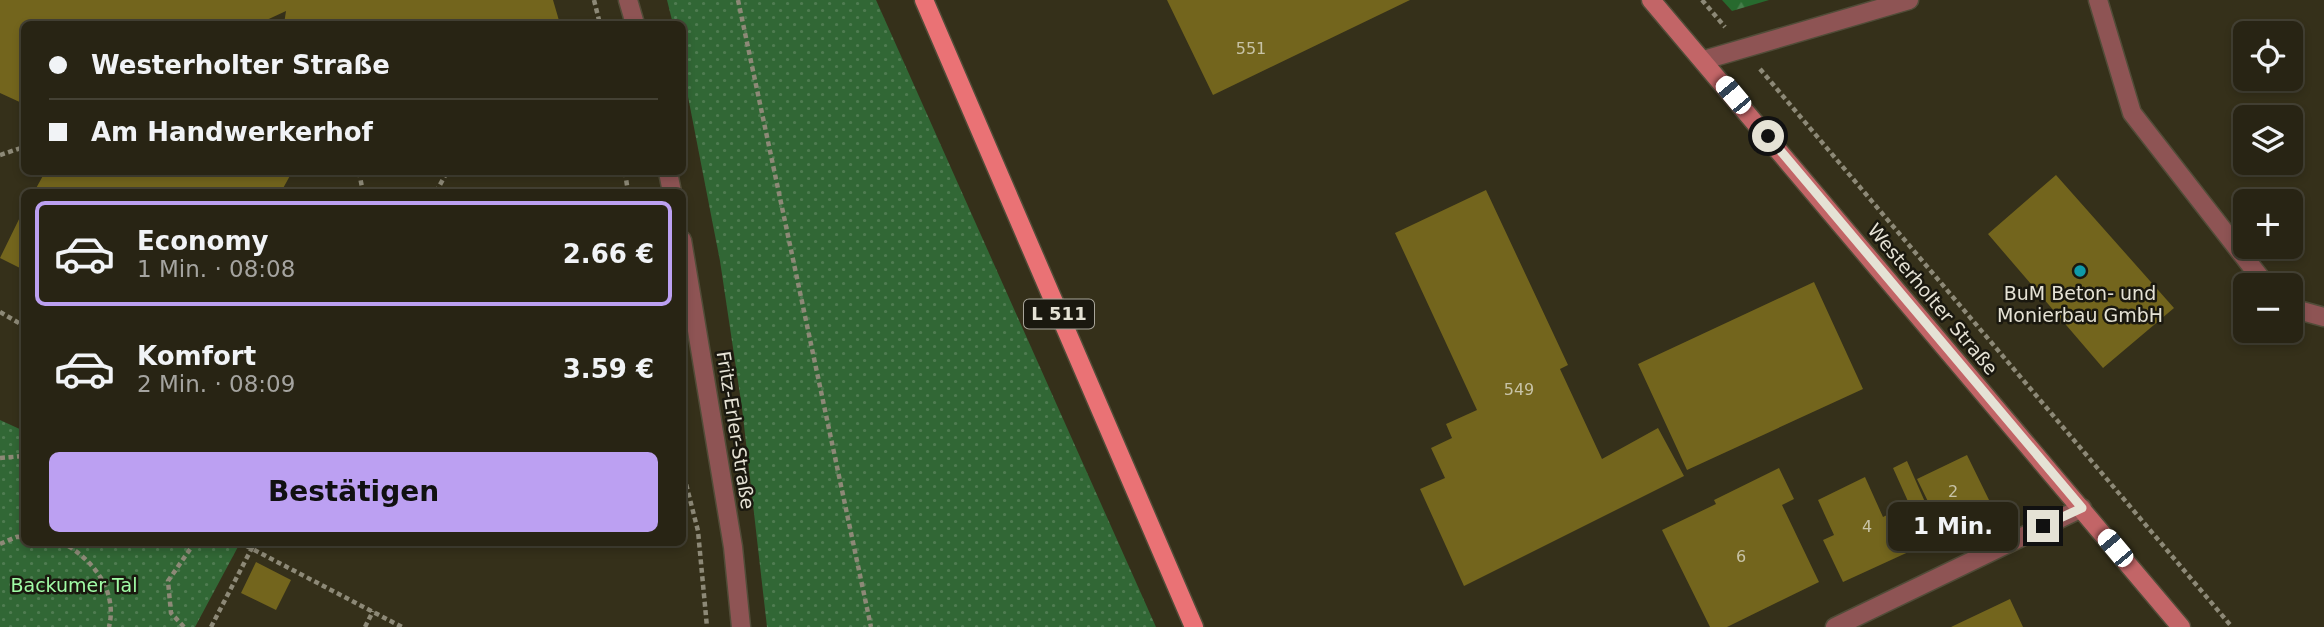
<!DOCTYPE html>
<html lang="de">
<head>
<meta charset="utf-8">
<style>
	:root { --surface:#282414; --page:#302c1d; --text:#f1f3f6; --muted:#a5a4a0; --line:#444134; --accent:#bca0f2 }
	body { margin:0; font-family:"DejaVu Sans",sans-serif; background:var(--page); color:var(--text); height:100vh; display:flex; flex-direction:column; font-size:26px; white-space:nowrap }
	* { box-sizing:border-box; margin:0 }
	p { font-size:23px; color:var(--muted) }
	.icon { flex:none; width:38px; height:38px; fill:none; stroke:currentColor; stroke-width:2; stroke-linecap:round; stroke-linejoin:round }
	.map { position:relative; flex:1; overflow:hidden }
	.panel { position:absolute; left:21px; top:189px; width:665px; height:357px; display:flex; flex-direction:column; background:var(--surface); border-radius:10px; box-shadow:0 4px 10px #0003,0 0 0 2px var(--line) }
	.panel>* { flex:none }
	.guide { position:absolute; left:21px; top:21px; width:665px; height:154px; border-radius:10px; box-shadow:0 4px 10px #0003,0 0 0 2px var(--line); display:grid; align-content:center; height:154px; padding:0 28px; background:var(--surface) }
	.fabs { position:absolute; left:2233px; top:21px; display:grid; gap:14px }
	.fabs a { display:grid; place-items:center; width:70px; height:70px; border-radius:10px; background:var(--surface); box-shadow:0 4px 10px #0003,0 0 0 2px var(--line); font-size:35px }
	.end { position:absolute; width:32px; height:32px; margin:-16px; border:9px solid #e5e2d5; background:#111; box-shadow:0 0 0 4px #111 }
	.from { border-radius:50% }
	.bubble { position:absolute; height:49px; border-radius:10px; background:var(--surface); box-shadow:0 4px 10px #0003,0 0 0 2px var(--line); font-size:23px; font-weight:800; line-height:49px; text-align:center }
	.car { position:absolute; width:21px; height:42px; margin:-21px -10px; border-radius:9px; box-shadow:0 0 5px 2px #0007; background:linear-gradient(#fff 24%,#345 0 40%,#fff 0 76%,#345 0 86%,#fff 0) }
	.guide b { display:flex; align-items:center; gap:24px; height:66px; font-size:26px }
	.guide b+b { border-top:2px solid var(--line) }
	.guide i { width:18px; height:18px; background:var(--text) }
	ul { padding:12px 0 0; list-style:none }
	li { display:flex; align-items:center; gap:21px; height:105px; margin:0 14px 10px; padding:0 14px; border:4px solid transparent; border-radius:10px }
	li div { flex:1 }
	li b { display:block; font-size:26px }
	li em { font-style:normal; font-weight:800 }
	li.on { border-color:var(--accent) }
	li>.icon { width:63px; height:63px; stroke-width:1.5 }
	.button { display:flex; gap:14px; margin-top:auto; padding:14px 28px }
	.button a { flex:1; height:80px; border-radius:10px; background:var(--accent); color:#111; font-size:28px; font-weight:800; line-height:80px; text-align:center }
	.map>svg:first-child { display:block }
</style>
</head>
<body>
<div class="map">
<svg width="2324" height="627" viewBox="0 0 2324 627">
	<defs>
		<pattern id="grass-dots" width="8" height="8" patternUnits="userSpaceOnUse" patternTransform="scale(1.75)"><rect width="8" height="8" fill="#316735"/><path d="M2 2h.1M6 6h.1" fill="none" stroke="#4f7c51" stroke-width="1.8" stroke-linecap="round"/></pattern>
		<pattern id="forest-firs" width="22" height="20" patternUnits="userSpaceOnUse" patternTransform="scale(1.75)"><rect width="22" height="20" fill="#276a2e"/><path d="M5 1l3.5 6h-7zM16 11l3.5 6h-7z" fill="#467f4b"/></pattern>
	</defs>
	<rect width="100%" height="100%" fill="#35301a"/>
	<path fill="url(#grass-dots)" d="M667,0h209l280,627h-389l-25,-219 -22,-147 -37,-190 -1,-47h-9z
		M0,420l24,11v111l216,1 -45,84h-195z"/>
	<path fill="url(#forest-firs)" d="M1722,0h47l-37,11z"/>
	<path fill="#73651d" d="M0,0h553l7,24h-276l2,-13 -28,13h-234v80l-24,-11z
		M1167,0h243l-197,95z
		M45,172h247l-11,20h-247z
		M2056,175l118,133 -71,60 -115,-134z
		M1486,190l82,175 -8,4 42,90 56,-31 26,48 -220,110 -44,-97 25,-11 -14,-30 21,-10 -6,-14 31,-14 -82,-177z
		M24,209v61l-24,-12z
		M1814,282l49,107 -176,81 -49,-106z
		M1967,455l23,47 -50,24 -23,-47z
		M1907,461l18,41 -14,6 -18,-40z
		M1779,468l15,31 -12,6 37,77 -92,45h-17l-48,-97 54,-26 -2,-4z
		M1865,477l18,40 14,-7 18,39 -72,33 -20,-42 11,-5 -16,-35z
		M256,562l35,18 -15,30 -35,-17z
		M2010,599l13,28h-72z"/>
	<g fill="none" stroke-linecap="round" stroke-linejoin="round">
		<g stroke="#514c38" stroke-width="21">
			<path id="lane" d="M2098,0l34,113 134,172
				M2291,308l33,9
				M1835,627l247,-119"/>
		</g>
		<g stroke="#514c38" stroke-width="21">
			<path id="street" d="M628,0l7,24
				M1704,60l205,-60
				M668,172l4,20
				M682,240l51,307 8,80"/>
		</g>
		<g stroke="#514c38" stroke-width="21">
			<path id="secondary" d="M1651,0l530,627"/>
		</g>
		<g stroke="#514c38" stroke-width="21">
			<path id="primary" d="M924,0l270,627"/>
		</g>
		<path stroke="#8d8977" stroke-width="4.5" stroke-dasharray="5 3.5" stroke-linecap="butt" d="M594,0l6,24
			M738,0l133,627
			M1702,0l23,27
			M1760,69l472,558
			M0,155l24,-8
			M359,172l4,20
			M625,172l3,20
			M436,192l11,-20
			M0,312l24,14
			M0,458l24,-2
			M682,468l16,63 9,96
			M61,542c31,16 57,48 48,85
			M239,542l163,85
			M0,544l16,-7h8
			M184,627l-13,-14 -3,-32 27,-39
			M211,627l44,-85
			M365,627l8,-16"/>
		<use href="#lane" stroke="#8e5454" stroke-width="18"/>
		<use href="#street" stroke="#8e5454" stroke-width="18"/>
		<use href="#secondary" stroke="#c26567" stroke-width="18"/>
		<use href="#primary" stroke="#ea7275" stroke-width="18"/>
	</g>
	<g fill="none" stroke-linecap="round" stroke-linejoin="round">
		<path stroke="#e5e2d5" stroke-width="9" d="M1768,136l314,372 -39,18"/>
	</g>
	<circle fill="#0f9aa8" stroke="#1a180f" stroke-width="2.5" cx="2080" cy="271" r="7"/>
	<g text-anchor="middle" stroke-width="5" stroke-linejoin="round" paint-order="stroke">
		<g font-size="16" fill="#c8c3a7">
			<text x="1251" y="54">551</text>
			<text x="1519" y="395">549</text>
			<text x="1953" y="497">2</text>
			<text x="1867" y="532">4</text>
			<text x="1741" y="562">6</text>
		</g>
		<rect fill="#1a180f" stroke="#a8a59a" stroke-width="2" x="1024" y="299.5" width="70" height="29" rx="5"/>
		<g font-size="18" font-weight="bold" fill="#e5e2d5">
			<text x="1059" y="320">L 511</text>
		</g>
		<g font-size="19" fill="#e5e2d5" stroke="#1a180f">
			<text x="2080" y="300">BuM Beton- und<tspan x="2080" dy="22">Monierbau GmbH</tspan></text>
		</g>
		<g font-size="19" fill="#e5e2d5" stroke="#1a180f">
			<text transform="translate(1933 299) rotate(50)" y="7">Westerholter Straße</text>
			<text transform="translate(736 430) rotate(81)" y="7">Fritz-Erler-Straße</text>
		</g>
		<g font-size="19" fill="#a1fca6" stroke="#1a180f">
			<text x="74" y="592">Backumer Tal</text>
		</g>
	</g>
</svg>
<div class="fabs">
<a><svg class="icon" aria-label="locate" viewBox="0 0 24 24"><circle cx="12" cy="12" r="6"/><path d="M12 2v4M12 18v4M2 12h4M18 12h4"/></svg></a>
<a><svg class="icon" aria-label="layers" viewBox="0 0 24 24"><path d="M12 4l9 5-9 5-9-5zM3 14l9 5 9-5"/></svg></a>
<a>+</a>
<a>−</a>
</div>
<i class="end from" style="left:1768px;top:136px"></i>
<i class="end" style="left:2043px;top:526px"></i>
<div class="bubble" style="left:1888px;top:502px;width:130px">1 Min.</div>
<i class="car" style="left:1733px;top:95px;rotate:320deg"></i>
<i class="car" style="left:2115px;top:548px;rotate:320deg"></i>
<div class="guide">
<b><i class="from"></i>Westerholter Straße</b>
<b><i></i>Am Handwerkerhof</b>
</div>
<section class="panel">
<ul>
<li class="on"><svg class="icon" aria-label="car" viewBox="0 0 24 24"><path d="M5 17H2v-5l4-1 3-4h7l3 4 3 1v5h-3M9 17h6M6 11h13"/><circle cx="7" cy="17" r="2"/><circle cx="17" cy="17" r="2"/></svg><div><b>Economy</b><p>1 Min. · 08:08</p></div><em>2.66 €</em></li>
<li><svg class="icon" aria-label="car" viewBox="0 0 24 24"><path d="M5 17H2v-5l4-1 3-4h7l3 4 3 1v5h-3M9 17h6M6 11h13"/><circle cx="7" cy="17" r="2"/><circle cx="17" cy="17" r="2"/></svg><div><b>Komfort</b><p>2 Min. · 08:09</p></div><em>3.59 €</em></li>
</ul>
<div class="button"><a>Bestätigen</a></div>
</section>
</div>
</body>
</html>
